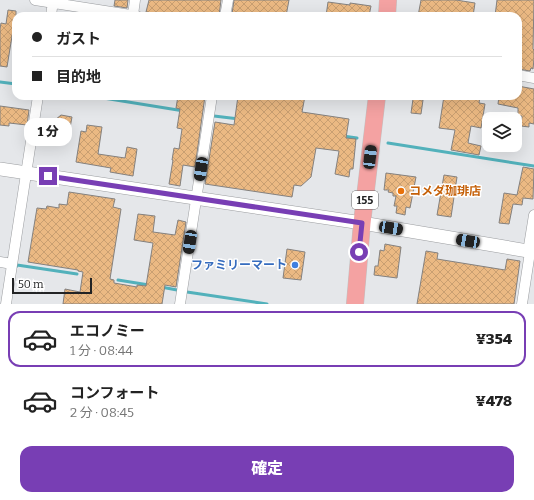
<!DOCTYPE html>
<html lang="ja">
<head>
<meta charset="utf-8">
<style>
	:root { --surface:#fff; --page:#f6f6f6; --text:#222; --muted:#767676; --line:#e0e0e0; --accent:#783eb4 }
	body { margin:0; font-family:Bitter,"Noto Sans JP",serif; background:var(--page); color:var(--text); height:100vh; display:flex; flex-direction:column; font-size:15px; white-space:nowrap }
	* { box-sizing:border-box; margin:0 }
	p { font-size:13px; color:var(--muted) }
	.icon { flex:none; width:22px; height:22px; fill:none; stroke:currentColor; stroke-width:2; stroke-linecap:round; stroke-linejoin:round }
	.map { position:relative; height:304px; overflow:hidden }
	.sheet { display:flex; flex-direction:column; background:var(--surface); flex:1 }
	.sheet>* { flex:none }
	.guide { position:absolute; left:12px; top:12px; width:510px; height:88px; border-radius:12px; box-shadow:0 4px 16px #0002; display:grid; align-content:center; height:88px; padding:0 20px; background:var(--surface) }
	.tools { position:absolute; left:482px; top:112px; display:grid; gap:8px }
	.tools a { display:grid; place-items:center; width:40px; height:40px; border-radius:8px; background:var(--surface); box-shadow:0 4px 16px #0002; font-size:20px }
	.scale { position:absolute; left:12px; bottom:10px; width:80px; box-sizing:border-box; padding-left:4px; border:2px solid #222324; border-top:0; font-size:11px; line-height:14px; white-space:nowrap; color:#222324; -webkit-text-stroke:3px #fff; paint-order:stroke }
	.end { position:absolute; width:18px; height:18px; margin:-9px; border:5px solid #783eb4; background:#fff; box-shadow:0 0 0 2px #fff }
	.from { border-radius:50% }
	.bubble { position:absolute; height:28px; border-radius:12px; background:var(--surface); box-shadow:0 4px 16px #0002; font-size:13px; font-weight:800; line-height:28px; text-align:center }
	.car { position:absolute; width:12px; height:24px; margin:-12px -6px; border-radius:5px; box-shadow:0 0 3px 1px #0007; background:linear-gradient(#222 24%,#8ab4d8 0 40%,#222 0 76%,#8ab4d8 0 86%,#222 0) }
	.guide b { display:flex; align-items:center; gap:14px; height:38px; font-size:15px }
	.guide b+b { border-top:1px solid var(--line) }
	.guide i { width:10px; height:10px; background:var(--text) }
	ul { padding:7px 0 0; list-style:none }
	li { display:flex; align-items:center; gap:12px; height:56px; margin:0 8px 6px; padding:0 12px; border:2px solid transparent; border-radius:12px }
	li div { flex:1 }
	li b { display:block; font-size:15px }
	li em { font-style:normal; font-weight:800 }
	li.active { border-color:var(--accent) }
	li>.icon { width:36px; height:36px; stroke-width:1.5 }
	.cta { display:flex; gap:8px; margin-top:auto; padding:8px 20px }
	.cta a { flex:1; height:46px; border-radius:12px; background:var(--accent); color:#fff; font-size:16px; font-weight:800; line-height:46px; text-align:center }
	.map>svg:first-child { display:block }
</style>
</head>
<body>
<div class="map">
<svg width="534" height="304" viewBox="0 0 534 304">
	<defs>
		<pattern id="building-cross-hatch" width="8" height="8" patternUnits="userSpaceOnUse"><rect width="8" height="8" fill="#ebb983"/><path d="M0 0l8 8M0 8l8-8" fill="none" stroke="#c99f71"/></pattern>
	</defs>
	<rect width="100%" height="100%" fill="#e5e7ea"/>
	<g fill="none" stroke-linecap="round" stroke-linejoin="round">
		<path stroke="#52b1bb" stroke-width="3" d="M0,82l16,2
			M91,96l93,15
			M214,116l25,3
			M343,136l14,2
			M388,143l146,23
			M16,267l1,-2 60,9
			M118,280l31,5
			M161,287l16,3
			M187,292l80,12"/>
	</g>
	<path fill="url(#building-cross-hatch)" stroke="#84817f" d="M115,0h13l-1,8 -13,-2z
		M149,0h72l-2,16h-50l-23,-4z
		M234,0h55l-3,16h-43l-11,-2z
		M421,0h35l19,3 -2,13h-55z
		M497,0h37l-1,49 1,1v9l-1,10 -2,-1 -1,3 -12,-2v-53h-23z
		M328,2l22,3v-2l21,3 -2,10h-43z
		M8,10l8,1v11h-1l-1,2 -7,43 -7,-1v-37l1,-6 5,1z
		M518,86l16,3v35l-5,-1v4l-8,-1 1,-10h-4v-8l-20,-4 1,-8h19z
		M178,96h27l-10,71 -12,-2 -3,21 -11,-2 4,-24h-1l2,-12 5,1 3,-20 -5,-1 3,-19 -4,-1z
		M238,96h67l-3,16 47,7 -3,19 10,1 -3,30h-3l-1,8 -14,-3 4,-23 -23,-3 -5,29 -10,9 -7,-1 -2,12 -87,-13 10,-62 19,3z
		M444,96h36l-1,7 6,1 -4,24 -10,-2 -3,17 13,3 -2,9 -28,-5 4,-20 -16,-2z
		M413,99l10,1 -2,14 -10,-1z
		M0,106l29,4 -2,15 -18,-2v3l-9,-1z
		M61,115l11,2 -2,11 -21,-3z
		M87,125l15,2 -4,27 27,4 2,-11 10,2 -4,27 -23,-4 1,-4 -35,-6 5,-31 5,1z
		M523,167l11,2 -1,30 -10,-1 -1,7 -9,-1 -4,20 -10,-1 5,-30 13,2z
		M386,173l30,4 -6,31 -4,-1 -1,8 -9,-2 1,-7h-3l2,-10h-3v-3l-5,-1 1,-2h-5z
		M444,175l13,2 -6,40 -14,-2z
		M69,192l46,7 -2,8 8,2 -11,70 4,1v3l23,4v-2l9,1 7,-43 -19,-3 4,-26 17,2 -2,16 22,3 3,-15 8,2 -10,65 -11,-2 -3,19h-99l2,-15 15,3 3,-20 -5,-1v-1l-50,-8 9,-54 9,1 1,-3 12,2v-4l8,1z
		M385,244l16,3 -4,31 -23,-3 1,-9h3l2,-16 4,1z
		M287,249l18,3 -4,28 -18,-2z
		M426,251l12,2 -1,6 68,11 2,-11 13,2 -6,43h-97z"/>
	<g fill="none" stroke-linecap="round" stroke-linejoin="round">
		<g stroke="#9b9da0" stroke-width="11">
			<path id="minor" d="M35,0l102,16
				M133,15l2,-15
				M51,16l2,-16
				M225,16l3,-16
				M518,75l16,3
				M528,252l6,-37
				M0,262l12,2
				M6,304l32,-208
				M180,304l32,-208
				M522,304l8,-52"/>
		</g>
		<g stroke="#9b9da0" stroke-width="14">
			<path id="tertiary" d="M0,169l362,54 172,29"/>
		</g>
		<g stroke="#c1c1c2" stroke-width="18">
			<path id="trunk" d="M387,16l1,-16
				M355,304l7,-81 15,-127"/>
		</g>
		<use href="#minor" stroke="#fff" stroke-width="10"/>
		<use href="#tertiary" stroke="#fff" stroke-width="13"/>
		<use href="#trunk" stroke="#f4a2a2" stroke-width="17"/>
	</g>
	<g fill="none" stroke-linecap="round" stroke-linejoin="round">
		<path stroke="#783eb4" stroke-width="5" d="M48,176l314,47 -3,29"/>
	</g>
	<circle fill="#e8710a" stroke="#fff" stroke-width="1.5" cx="401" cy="191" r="4"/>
	<circle fill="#3f7fe0" stroke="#fff" stroke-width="1.5" cx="295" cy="265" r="4"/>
	<g text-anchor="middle" stroke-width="3" stroke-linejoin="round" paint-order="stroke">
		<rect fill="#fff" stroke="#646566" stroke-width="1" x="352" y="191" width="26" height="18" rx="3"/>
		<g font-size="11" font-weight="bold" fill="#222324">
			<text x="365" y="204">155</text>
		</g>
		<g font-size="12" font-weight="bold" fill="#c56008" stroke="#fff" text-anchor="start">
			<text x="409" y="195">コメダ珈琲店</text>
		</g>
		<g font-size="12" font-weight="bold" fill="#366cbe" stroke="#fff" text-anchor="end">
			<text x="287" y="269">ファミリーマート</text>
		</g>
	</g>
</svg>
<div class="tools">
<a><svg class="icon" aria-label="layers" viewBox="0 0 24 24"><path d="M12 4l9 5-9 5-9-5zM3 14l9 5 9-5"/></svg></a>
</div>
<div class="scale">50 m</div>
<i class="end from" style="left:359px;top:252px"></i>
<i class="end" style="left:48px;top:176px"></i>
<div class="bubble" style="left:24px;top:118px;width:48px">1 分</div>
<i class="car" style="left:370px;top:157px;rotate:7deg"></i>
<i class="car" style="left:201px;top:169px;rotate:189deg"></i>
<i class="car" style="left:391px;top:228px;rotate:99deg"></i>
<i class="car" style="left:468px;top:241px;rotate:280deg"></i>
<i class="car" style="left:190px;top:242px;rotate:189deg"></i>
<div class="guide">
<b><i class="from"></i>ガスト</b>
<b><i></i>目的地</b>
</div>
</div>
<section class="sheet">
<ul>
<li class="active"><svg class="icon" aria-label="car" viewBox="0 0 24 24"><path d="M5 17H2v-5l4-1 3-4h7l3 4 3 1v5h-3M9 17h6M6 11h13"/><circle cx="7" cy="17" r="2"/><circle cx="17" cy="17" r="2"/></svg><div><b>エコノミー</b><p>1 分 · 08:44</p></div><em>¥354</em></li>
<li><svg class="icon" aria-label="car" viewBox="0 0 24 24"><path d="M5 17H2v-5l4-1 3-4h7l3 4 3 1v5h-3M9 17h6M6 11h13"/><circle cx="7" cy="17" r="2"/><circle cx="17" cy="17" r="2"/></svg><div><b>コンフォート</b><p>2 分 · 08:45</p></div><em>¥478</em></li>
</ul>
<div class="cta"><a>確定</a></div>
</section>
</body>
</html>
